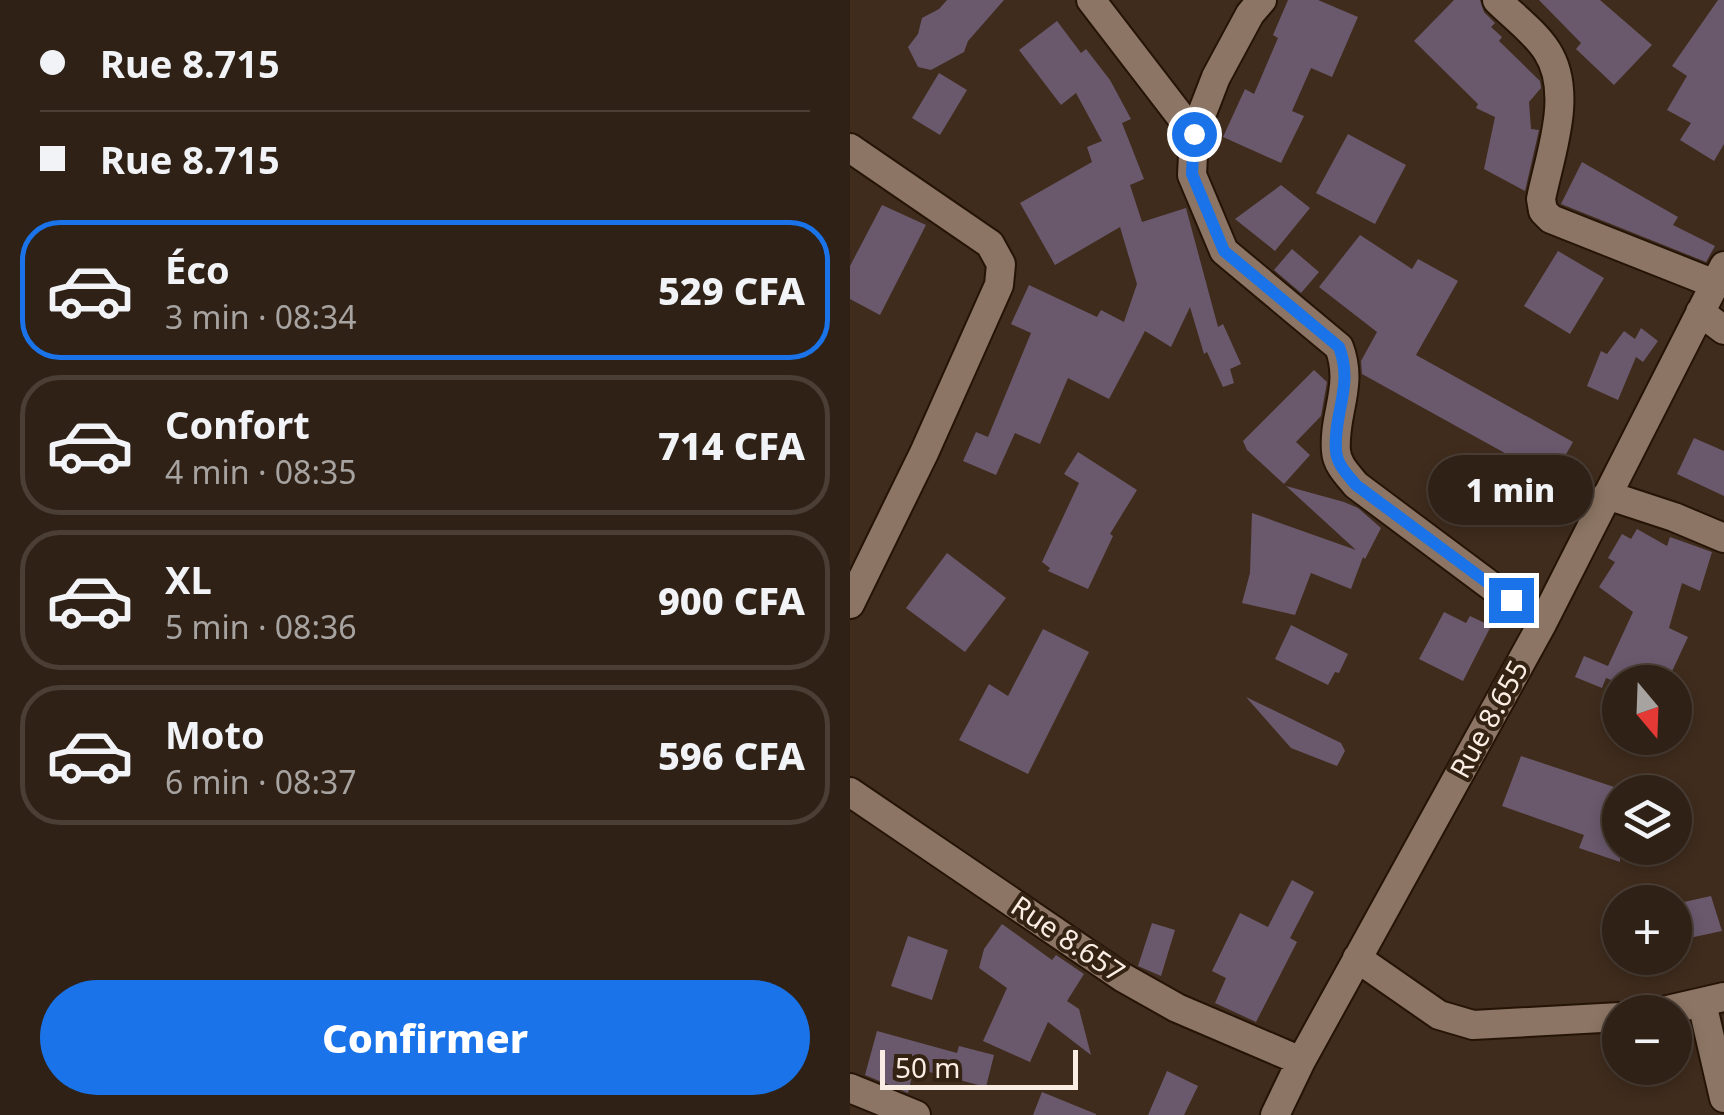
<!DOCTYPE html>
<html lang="fr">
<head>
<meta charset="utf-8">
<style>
	:root { --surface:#2f2116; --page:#3b2e23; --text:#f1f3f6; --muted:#a7a3a1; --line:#4a3e35; --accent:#1a73e8 }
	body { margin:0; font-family:"Noto Sans",sans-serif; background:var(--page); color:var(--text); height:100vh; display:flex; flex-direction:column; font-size:38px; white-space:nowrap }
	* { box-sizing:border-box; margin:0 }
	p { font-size:32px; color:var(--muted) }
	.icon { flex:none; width:55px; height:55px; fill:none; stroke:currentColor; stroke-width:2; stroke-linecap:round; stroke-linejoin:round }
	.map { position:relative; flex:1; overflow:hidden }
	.side { display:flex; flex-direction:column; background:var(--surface); width:850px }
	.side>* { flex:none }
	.hud { display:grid; align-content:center; height:220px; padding:0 40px; background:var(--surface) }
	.needle { width:65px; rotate:161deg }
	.buttons { position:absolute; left:752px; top:665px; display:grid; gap:20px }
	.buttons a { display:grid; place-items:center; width:90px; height:90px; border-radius:50%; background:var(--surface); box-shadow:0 5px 15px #0003,0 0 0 2px var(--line); font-size:50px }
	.scale { position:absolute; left:30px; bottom:25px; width:198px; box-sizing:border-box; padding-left:10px; border:5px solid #faede3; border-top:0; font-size:28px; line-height:35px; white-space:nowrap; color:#faede3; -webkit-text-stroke:8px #342213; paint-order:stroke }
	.end { position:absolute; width:45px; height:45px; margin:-22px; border:12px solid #1a73e8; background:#fff; box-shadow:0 0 0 5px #fff }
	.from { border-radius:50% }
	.bubble { position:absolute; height:70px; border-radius:35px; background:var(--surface); box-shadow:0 5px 15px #0003,0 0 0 2px var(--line); font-size:32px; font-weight:800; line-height:70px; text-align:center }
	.hud b { display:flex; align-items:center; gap:35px; height:95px; font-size:38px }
	.hud b+b { border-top:2px solid var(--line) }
	.hud i { width:25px; height:25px; background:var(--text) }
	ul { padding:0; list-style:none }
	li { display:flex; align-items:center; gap:30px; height:140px; margin:0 20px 15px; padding:0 20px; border:5px solid var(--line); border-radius:40px }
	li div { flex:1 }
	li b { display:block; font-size:38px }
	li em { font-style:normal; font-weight:800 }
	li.active { border-color:var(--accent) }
	li>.icon { width:90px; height:90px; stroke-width:1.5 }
	.button { display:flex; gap:20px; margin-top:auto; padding:20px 40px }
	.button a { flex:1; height:115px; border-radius:60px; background:var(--accent); color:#fff; font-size:40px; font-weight:800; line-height:115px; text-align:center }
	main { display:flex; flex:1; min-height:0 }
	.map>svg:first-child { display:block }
</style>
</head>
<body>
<main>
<section class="side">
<div class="hud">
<b><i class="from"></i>Rue 8.715</b>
<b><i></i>Rue 8.715</b>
</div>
<ul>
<li class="active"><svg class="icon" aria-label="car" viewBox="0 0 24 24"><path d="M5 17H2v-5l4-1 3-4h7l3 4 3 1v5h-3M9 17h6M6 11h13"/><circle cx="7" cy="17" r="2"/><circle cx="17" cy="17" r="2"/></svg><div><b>Éco</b><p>3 min · 08:34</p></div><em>529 CFA</em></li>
<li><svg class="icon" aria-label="car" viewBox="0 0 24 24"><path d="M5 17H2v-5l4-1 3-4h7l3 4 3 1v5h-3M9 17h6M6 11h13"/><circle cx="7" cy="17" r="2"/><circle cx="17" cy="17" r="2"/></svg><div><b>Confort</b><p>4 min · 08:35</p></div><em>714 CFA</em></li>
<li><svg class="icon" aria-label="car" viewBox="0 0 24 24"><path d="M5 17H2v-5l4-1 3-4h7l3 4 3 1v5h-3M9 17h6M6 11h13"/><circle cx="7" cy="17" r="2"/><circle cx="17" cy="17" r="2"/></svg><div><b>XL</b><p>5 min · 08:36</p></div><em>900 CFA</em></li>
<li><svg class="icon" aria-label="car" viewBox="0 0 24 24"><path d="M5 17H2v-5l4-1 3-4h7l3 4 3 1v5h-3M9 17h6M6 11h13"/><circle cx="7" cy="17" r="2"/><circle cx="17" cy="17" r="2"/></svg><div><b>Moto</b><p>6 min · 08:37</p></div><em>596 CFA</em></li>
</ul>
<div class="button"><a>Confirmer</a></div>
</section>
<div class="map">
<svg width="874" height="1115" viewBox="0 0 874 1115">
	<rect width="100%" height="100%" fill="#3f2c1d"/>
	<path fill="#6a596d" d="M97,0h57l-36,41 -4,11 -33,18 -13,-3 -10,-20 10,-13 4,-16 17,-9z
		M438,0h30l40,17 -26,60 -21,-9 -19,43 12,5 -23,47 -58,-26 22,-48 9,5 24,-56 -5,-3z
		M604,0h26l4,12 11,11 -4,4 11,10 -3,4 41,40 1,7 -12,14 2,27 8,1 -14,61 -41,-22 11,-52 -19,-9 2,-4 -64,-63z
		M689,0h61l52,45 -38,40 -38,-36 5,-6z
		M868,0h6v144l-10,17 -34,-21 11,-17 -24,-13 20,-34 -15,-10z
		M207,21l24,32 5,-4 24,31 21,39 -9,4 22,56 -14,6 12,37 44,-14 32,119 5,-3 18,40 -11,5 4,14 -11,4 -16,-35 -3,2 -14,-47 -19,40 -26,-16 -36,68 -41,-21 -28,66 -25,-11 -19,42 -33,-14 13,-29 12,5 43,-104 -20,-9 18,-39 68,32 4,-7 23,12 13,-38 -17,-57 -65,38 -35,-62 72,-41 -5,-15 15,-6 -26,-48 -15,12 -42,-55z
		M89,73l28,17 -27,45 -28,-17z
		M498,134l58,31 -31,59 -59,-31z
		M732,162l96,55 -5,8 42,21 -9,16 -145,-58z
		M431,185l29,23 -35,43 -40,-32z
		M32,205l44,20 -46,90 -30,-16v-33z
		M510,235l52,34 6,-10 40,22 -42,74 157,87 -21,37 -190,-105 -1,-13 16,-29 -58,-45z
		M442,249l27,23 -18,21 -27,-23z
		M708,251l46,27 -34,56 -46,-28z
		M791,328l17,13 -15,21 -7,-5 -18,43 -31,-14 14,-35 6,3 17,-23 11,8z
		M464,370l13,12 -6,34 -25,26 14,13 -26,29 -37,-34 -4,-9z
		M844,438l30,13v45l-47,-22z
		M228,452l59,38 -27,44 3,2 -25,53 -40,-18 2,-3 -8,-6 37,-79 -15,-9z
		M436,486l58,16 14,6 23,20 -16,31 -2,-2 -12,32 -40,-16 -16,42 -53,-12 8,-30 2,-60 104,37z
		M787,529l30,17 3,-9 42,15 -12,39 -18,-8 -13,45 19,9 -21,45h-51l-10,-4 -4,10 -27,-11 9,-21 24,10 25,-54 -34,-25 16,-25 -7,-4 14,-24 9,5z
		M97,553l59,45 -41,54 -59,-44z
		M594,612l22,11 4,-7 21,10 -28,55 -44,-22z
		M441,625l57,29 -9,19 -4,-1 -7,13 -53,-26z
		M193,629l46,23 -61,122 -69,-34 30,-56 19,12z
		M396,697l95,46 4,8 -8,15 -46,-18z
		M671,756l99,33v73l-41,-14 5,-13 -82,-29z
		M442,880l22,12 -24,46 7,4 -41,80 -41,-19 11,-25 -14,-7 28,-58 28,14z
		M861,896l11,35 -47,10v-37z
		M302,923l23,7 -14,46 -23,-10z
		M152,924l50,36 4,-5 28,19 -17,27 12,8 12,46 -43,-33 -18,40 -47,-21 24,-53 -28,-20 5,-19z
		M58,936l40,14 -16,50 -41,-14z
		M27,1031l80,22 2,-7 35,9 -8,32 -72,-19 -6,25 -43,-18z
		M317,1071l31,15 -14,29h-36z
		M192,1092l54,22v1h-63z"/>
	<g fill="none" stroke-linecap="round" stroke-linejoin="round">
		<g stroke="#251406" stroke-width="32">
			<path id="minor" d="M241,0l103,134
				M412,0l-12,14 -34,63 -22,57 -2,41 32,76 115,96c15,39 -6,67 -3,104 1,14 12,24 20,34l186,139
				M647,0c16,16 38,32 50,51 27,42 3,103 -6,148l2,12 8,8 164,65
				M0,148l140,96 11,20 -2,21 -75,168 -74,151
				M850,312l24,18
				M757,495l67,22 50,21
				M0,792l272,185 55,31 124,53
				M507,958l82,57 34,10 147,-8
				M852,1003l22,95
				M809,1012l65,-15
				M0,1088l66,27
				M425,1115l26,-54 241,-437 182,-358"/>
		</g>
		<use href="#minor" stroke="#8c7564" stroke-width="28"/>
	</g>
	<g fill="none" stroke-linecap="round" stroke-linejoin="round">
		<path stroke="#1a73e8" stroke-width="12" d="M344,134l-2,40 32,77 115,96c15,39 -6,66 -3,104 1,14 12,24 20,34l155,115"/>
	</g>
	<g text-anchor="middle" stroke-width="8" stroke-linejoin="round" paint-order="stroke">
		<g font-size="28" fill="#faede3" stroke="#342213">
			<text transform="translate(639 719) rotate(-61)" y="10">Rue 8.655</text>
			<text transform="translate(218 939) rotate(34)" y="10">Rue 8.657</text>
		</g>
	</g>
</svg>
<div class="buttons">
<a><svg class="needle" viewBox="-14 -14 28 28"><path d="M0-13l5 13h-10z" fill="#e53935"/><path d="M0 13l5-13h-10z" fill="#a7a3a1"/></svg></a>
<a><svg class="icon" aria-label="layers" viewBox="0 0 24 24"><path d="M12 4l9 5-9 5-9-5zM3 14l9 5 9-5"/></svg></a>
<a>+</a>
<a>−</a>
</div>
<div class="scale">50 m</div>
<i class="end from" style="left:344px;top:134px"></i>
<i class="end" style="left:661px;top:600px"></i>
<div class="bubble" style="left:578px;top:455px;width:165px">1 min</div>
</div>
</main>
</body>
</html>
